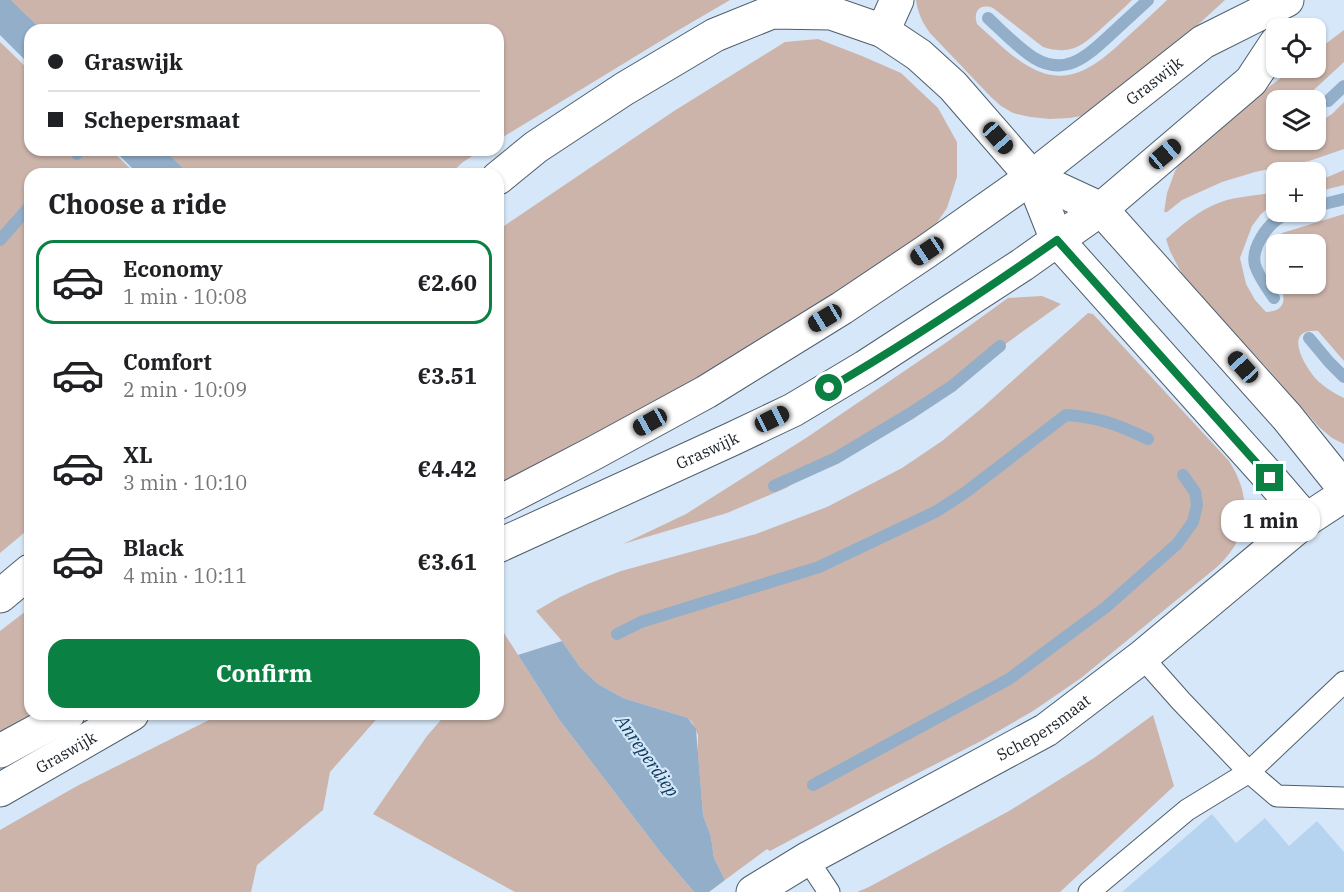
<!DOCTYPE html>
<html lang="en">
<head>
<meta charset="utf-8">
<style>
	:root { --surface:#fff; --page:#f6f6f6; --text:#202124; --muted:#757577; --line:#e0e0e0; --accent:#0b8043 }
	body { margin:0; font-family:"IBM Plex Serif",serif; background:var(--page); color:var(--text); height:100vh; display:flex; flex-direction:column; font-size:22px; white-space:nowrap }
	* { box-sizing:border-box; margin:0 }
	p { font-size:20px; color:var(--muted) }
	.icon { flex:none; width:33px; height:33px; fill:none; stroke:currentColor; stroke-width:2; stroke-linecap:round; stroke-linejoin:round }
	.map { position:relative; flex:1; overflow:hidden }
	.side { position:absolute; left:24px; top:168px; width:480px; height:552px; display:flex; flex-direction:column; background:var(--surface); border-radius:18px; box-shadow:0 2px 4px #0004 }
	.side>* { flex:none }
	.guide { position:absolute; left:24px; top:24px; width:480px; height:132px; border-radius:18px; box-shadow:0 2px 4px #0004; display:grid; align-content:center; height:132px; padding:0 24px; background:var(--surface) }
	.buttons { position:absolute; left:1266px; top:18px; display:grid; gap:12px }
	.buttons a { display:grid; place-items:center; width:60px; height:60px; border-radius:12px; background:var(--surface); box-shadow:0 2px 4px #0004; font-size:30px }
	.end { position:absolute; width:27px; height:27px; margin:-14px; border:8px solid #0b8043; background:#fff; box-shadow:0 0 0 3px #fff }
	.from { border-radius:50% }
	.bubble { position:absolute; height:42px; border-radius:18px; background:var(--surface); box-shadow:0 2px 4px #0004; font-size:20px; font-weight:700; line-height:42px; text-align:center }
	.car { position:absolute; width:18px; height:36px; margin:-18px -9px; border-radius:8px; box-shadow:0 0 4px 2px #0007; background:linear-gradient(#222 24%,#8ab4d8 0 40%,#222 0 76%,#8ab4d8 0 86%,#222 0) }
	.guide b { display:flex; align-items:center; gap:21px; height:57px; font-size:22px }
	.guide b+b { border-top:2px solid var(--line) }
	.guide i { width:15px; height:15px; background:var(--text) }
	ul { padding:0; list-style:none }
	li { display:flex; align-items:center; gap:18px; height:84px; margin:0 12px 9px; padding:0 12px; border:3px solid transparent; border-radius:18px }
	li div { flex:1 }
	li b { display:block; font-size:22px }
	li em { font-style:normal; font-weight:700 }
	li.on { border-color:var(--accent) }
	li>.icon { width:54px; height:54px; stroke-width:1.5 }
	h2 { padding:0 24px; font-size:27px; line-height:72px }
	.action { display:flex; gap:12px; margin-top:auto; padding:12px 24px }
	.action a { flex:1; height:69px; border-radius:18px; background:var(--accent); color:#fff; font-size:24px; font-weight:700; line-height:69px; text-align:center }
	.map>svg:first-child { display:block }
</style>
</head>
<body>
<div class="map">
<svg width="1344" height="892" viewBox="0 0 1344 892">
	<rect width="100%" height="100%" fill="#d5e7f8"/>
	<path fill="#ccb4aa" d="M11,0h719l-53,31 -179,109v-110h-456z
		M916,0h216c-9,9 -19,18 -29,27 -20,18 -31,29 -60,20l-50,-39c-14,-5 -20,4 -16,16 16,14 32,31 51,42 41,24 69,-1 98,-28 14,-13 28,-25 41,-38h58l-35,32 -99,82 -21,4 -20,1 -20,-2 -17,-4 -12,-7 -10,-9 -61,-64c-8,-11 -12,-20 -14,-33z
		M1344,30v32l-41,38h-27v40h40v-16l16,-10 12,-12v47l-35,12 -54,11 -33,10 -40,18 -15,12h-3l3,-19 8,-22 10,-15 42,-37 67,-51h22v-17z
		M818,39l44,17 39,17 37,35 19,34v35l-10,31 -22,32 -191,123 -236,122v-255l176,-119 111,-69z
		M0,42l30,29v79h81l25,24h-106v354l-30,25z
		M165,150h317l-19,12 -13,12h-261z
		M1344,170v15l-28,7v-10z
		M1276,192v11l-4,2 -11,9 -9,12 -12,32 6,26 9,16 11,12c20,-1 20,-13 14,-28h36v-40h-40v31c-5,-16 -5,-28 6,-42l62,-19v147l-26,-30c-36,-3 -14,34 -2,48 8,8 19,15 28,19v46l-12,-6 -13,-11 -52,-59 -83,-90 -14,-27 -4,-12c17,-15 33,-29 55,-37 17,-6 37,-6 55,-10z
		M1042,296l19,8 -103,74 -81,55 -91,55 -59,25 -104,31 63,-30 120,-76 141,-96 61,-44z
		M1088,313l5,1 136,147c24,37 21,76 -12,106l-136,111 -48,33 -52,30 -104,53 -107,57 -3,-2 -42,31 -11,-22 -3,-21 -8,-22 -5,-60v-20l-6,-13 -4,-4 -65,-20 -25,-14 -18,-17 -18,-26 -26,-30 24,-14 28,-13 33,-13 135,-37 71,-27 75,-39 40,-27 40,-33z
		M30,608v106h4l-34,19v-102z
		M504,633l54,85 103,135 33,39h-179l-142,-78 54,-78 19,-22h52v-68z
		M221,714h160l-51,58 -7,38 -66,55 -6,27h-251v-62l77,-44z
		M1153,715l21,71 -114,106h-203l12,-5 140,-76 85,-53z"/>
	<path fill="#92aec9" d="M0,0h11l31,30h-12v35l-30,-30z
		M114,150h51l24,24h-51z
		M562,641l18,26 18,17 25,14 65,20 8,11 7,86 8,22 3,21 11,22 -16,12h-15l-33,-39 -103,-135 -40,-63z"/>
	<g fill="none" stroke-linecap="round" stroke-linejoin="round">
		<path stroke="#92aec9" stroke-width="12" d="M988,18c14,13 29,29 46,40 32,19 53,-2 76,-23 13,-12 25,-23 38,-35
			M1328,101l16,-15
			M77,154l3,-4
			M1316,206l28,-7
			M0,240l30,-34
			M1274,298c-7,-10 -15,-21 -19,-33 -4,-17 12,-40 26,-48 4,-2 8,-4 13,-5
			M1309,338l20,24 15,15
			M774,486l62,-28 75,-45 41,-27 48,-40
			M617,634l24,-12 178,-55 118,-56 29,-19 100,-77c32,2 53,10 82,24
			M813,785l196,-106 97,-72 71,-63 16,-22 4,-17 -2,-13 -12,-17"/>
	</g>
	<path fill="#b6d4ef" d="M1212,814l24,29 29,-25 24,28 28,-25 27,31v40h-222z"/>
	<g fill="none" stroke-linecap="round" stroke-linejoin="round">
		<g stroke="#4e5e6c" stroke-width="23">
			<path id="service" d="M1142,657l39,44 68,71 28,24 67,2
				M807,859l22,33
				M1089,892l98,-82 62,-38 95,-90"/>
		</g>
		<g stroke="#4e5e6c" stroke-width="35">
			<g id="minor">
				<path d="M883,31l14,-31"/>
				<path d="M1032,177l69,32 186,208 57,71"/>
				<path d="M498,178l38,-31 88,-58 91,-54 57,-23 59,1 52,18 36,24 34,31 60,69 19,22 25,63 213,238 36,42"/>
				<path d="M0,596l30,-25"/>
				<path id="s1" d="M753,892l54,-33 239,-129 96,-73 164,-137 38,-25"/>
			</g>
		</g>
		<g stroke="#4e5e6c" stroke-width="35">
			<g id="secondary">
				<path id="s2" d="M498,503l96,-50 112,-61 136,-84 85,-57 105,-74 171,-135 84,-42"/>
				<path id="s3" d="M498,546l234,-107 61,-29 72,-43 157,-102 79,-56 150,-128 25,-38"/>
				<path d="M0,751l68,-37"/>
				<path id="s4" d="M0,790l132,-76"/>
			</g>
		</g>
		<use href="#service" stroke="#fff" stroke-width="21"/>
		<use href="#minor" stroke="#fff" stroke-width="33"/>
		<use href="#secondary" stroke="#fff" stroke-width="33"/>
	</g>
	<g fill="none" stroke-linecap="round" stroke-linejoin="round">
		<path stroke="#0b8043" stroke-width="8" d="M829,388c78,-45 154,-96 228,-148l213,238"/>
	</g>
	<g text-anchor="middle" stroke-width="4.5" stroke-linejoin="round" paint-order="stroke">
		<g font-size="16" fill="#1b2128" stroke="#d5e7f8">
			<text dy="6" stroke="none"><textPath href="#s2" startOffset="782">Graswijk</textPath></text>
			<text dy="6" stroke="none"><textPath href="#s3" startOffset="230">Graswijk</textPath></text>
			<text dy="6" stroke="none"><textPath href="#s1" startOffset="334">Schepersmaat</textPath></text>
			<text dy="6" stroke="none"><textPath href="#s4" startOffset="76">Graswijk</textPath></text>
		</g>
		<g font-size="18" font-style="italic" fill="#0c3b5f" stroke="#d5e7f8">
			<text transform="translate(647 756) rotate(55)" y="6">Anreperdiep</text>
		</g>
	</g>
</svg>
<div class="buttons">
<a><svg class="icon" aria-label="locate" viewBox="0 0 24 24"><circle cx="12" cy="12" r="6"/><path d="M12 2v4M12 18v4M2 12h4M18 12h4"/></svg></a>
<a><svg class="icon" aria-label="layers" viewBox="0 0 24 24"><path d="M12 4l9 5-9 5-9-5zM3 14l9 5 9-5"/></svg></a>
<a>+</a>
<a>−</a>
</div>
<i class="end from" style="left:829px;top:388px"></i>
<i class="end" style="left:1270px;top:478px"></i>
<div class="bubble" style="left:1221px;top:500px;width:99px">1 min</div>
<i class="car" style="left:998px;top:138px;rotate:139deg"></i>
<i class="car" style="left:1165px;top:154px;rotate:50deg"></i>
<i class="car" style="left:927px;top:251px;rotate:236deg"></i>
<i class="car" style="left:825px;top:318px;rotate:239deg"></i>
<i class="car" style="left:1243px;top:367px;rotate:318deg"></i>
<i class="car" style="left:772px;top:419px;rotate:64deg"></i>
<i class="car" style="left:650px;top:422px;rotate:241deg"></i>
<div class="guide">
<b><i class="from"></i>Graswijk</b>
<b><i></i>Schepersmaat</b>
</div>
<section class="side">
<h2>Choose a ride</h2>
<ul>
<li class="on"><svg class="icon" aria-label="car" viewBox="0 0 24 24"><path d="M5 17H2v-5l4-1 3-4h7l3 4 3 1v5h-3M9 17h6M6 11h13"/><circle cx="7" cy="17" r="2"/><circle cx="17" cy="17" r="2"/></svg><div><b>Economy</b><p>1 min · 10:08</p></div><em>€2.60</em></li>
<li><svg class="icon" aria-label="car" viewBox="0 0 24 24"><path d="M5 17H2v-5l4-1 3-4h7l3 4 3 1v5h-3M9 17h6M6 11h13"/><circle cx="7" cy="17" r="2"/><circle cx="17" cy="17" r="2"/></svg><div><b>Comfort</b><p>2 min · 10:09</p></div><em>€3.51</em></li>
<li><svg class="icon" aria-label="car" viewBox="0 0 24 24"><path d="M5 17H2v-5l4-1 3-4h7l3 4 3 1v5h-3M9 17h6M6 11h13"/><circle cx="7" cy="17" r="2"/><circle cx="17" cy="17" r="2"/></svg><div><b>XL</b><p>3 min · 10:10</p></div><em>€4.42</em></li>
<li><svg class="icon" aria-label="car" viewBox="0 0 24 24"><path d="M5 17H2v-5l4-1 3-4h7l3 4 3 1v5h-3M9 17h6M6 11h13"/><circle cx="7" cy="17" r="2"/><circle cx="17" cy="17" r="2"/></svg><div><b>Black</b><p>4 min · 10:11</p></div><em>€3.61</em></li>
</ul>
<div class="action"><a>Confirm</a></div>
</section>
</div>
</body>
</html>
